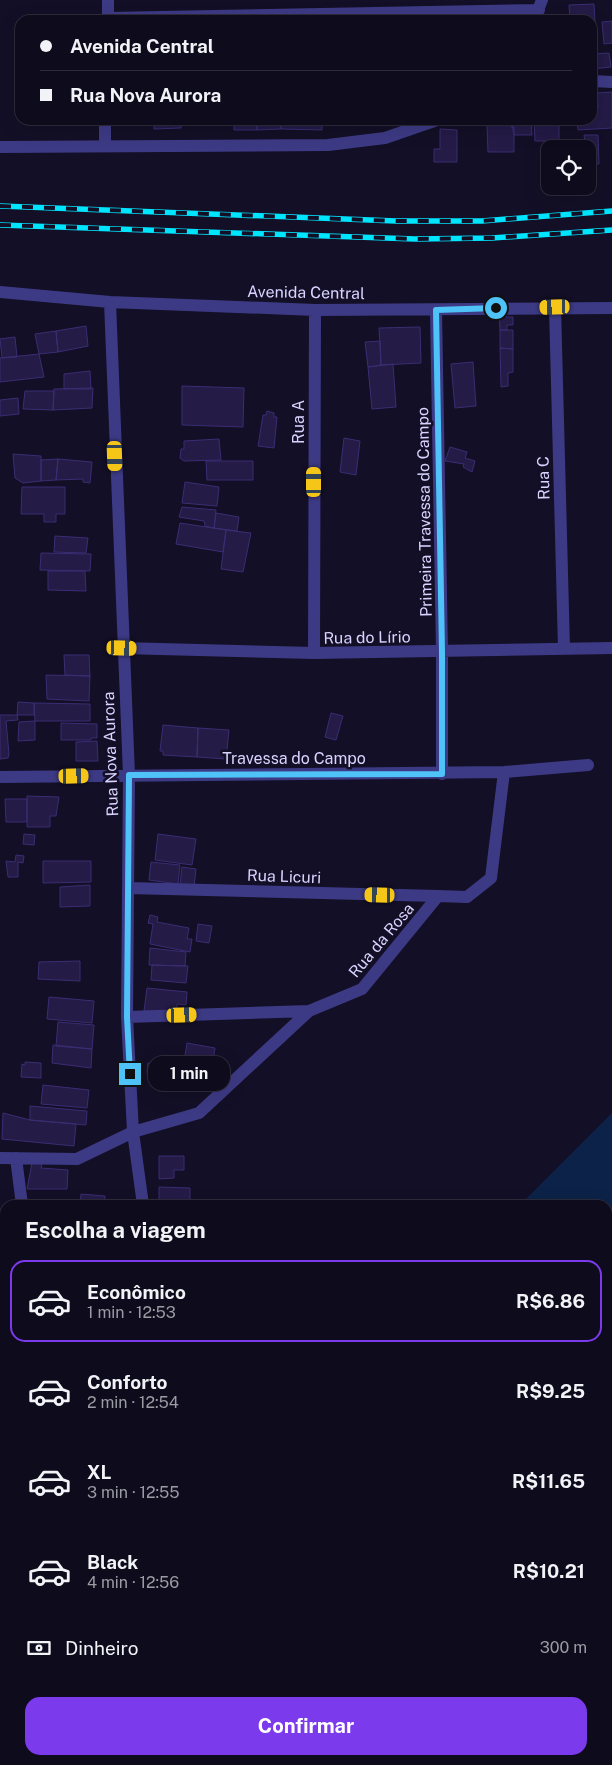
<!DOCTYPE html>
<html lang="pt">
<head>
<meta charset="utf-8">
<style>
	:root { --surface:#0e0b1c; --page:#1c1929; --text:#f1f3f6; --muted:#9b9ba3; --line:#2e2b3b; --accent:#7c3aed }
	body { margin:0; font-family:"Public Sans",sans-serif; background:var(--page); color:var(--text); height:100vh; display:flex; flex-direction:column; font-size:19px; white-space:nowrap }
	* { box-sizing:border-box; margin:0 }
	p { font-size:16px; color:var(--muted) }
	.icon { flex:none; width:28px; height:28px; fill:none; stroke:currentColor; stroke-width:2; stroke-linecap:round; stroke-linejoin:round }
	.map { position:relative; flex:1; overflow:hidden }
	.side { position:absolute; left:0px; top:1200px; width:612px; height:565px; display:flex; flex-direction:column; background:var(--surface); border-radius:15px 15px 0 0; box-shadow:0 5px 20px #0002,0 0 0 1px var(--line) }
	.side>* { flex:none }
	.top-card { position:absolute; left:15px; top:15px; width:582px; height:110px; border-radius:15px; box-shadow:0 5px 20px #0002,0 0 0 1px var(--line); display:grid; align-content:center; height:110px; padding:0 25px; background:var(--surface) }
	.buttons { position:absolute; left:541px; top:140px; display:grid; gap:10px }
	.buttons a { display:grid; place-items:center; width:55px; height:55px; border-radius:10px; background:var(--surface); box-shadow:0 5px 20px #0002,0 0 0 1px var(--line); font-size:25px }
	.end { position:absolute; width:22px; height:22px; margin:-11px; border:6px solid #4fc3f7; background:#111; box-shadow:0 0 0 2px #111 }
	.from { border-radius:50% }
	.bubble { position:absolute; height:35px; border-radius:15px; background:var(--surface); box-shadow:0 5px 20px #0002,0 0 0 1px var(--line); font-size:16px; font-weight:700; line-height:35px; text-align:center }
	.car { position:absolute; width:15px; height:30px; margin:-15px -8px; border-radius:6px; box-shadow:0 0 4px 1px #0007; background:linear-gradient(#f5c518 24%,#345 0 40%,#f5c518 0 76%,#345 0 86%,#f5c518 0) }
	.top-card b { display:flex; align-items:center; gap:18px; height:48px; font-size:19px }
	.top-card b+b { border-top:1px solid var(--line) }
	.top-card i { width:12px; height:12px; background:var(--text) }
	ul { padding:0; list-style:none }
	li { display:flex; align-items:center; gap:15px; height:82px; margin:0 10px 8px; padding:0 15px; border:2px solid transparent; border-radius:15px }
	li div { flex:1 }
	li b { display:block; font-size:19px }
	li em { font-style:normal; font-weight:700 }
	li.active { border-color:var(--accent) }
	li>.icon { width:45px; height:45px; stroke-width:1.5 }
	h2 { padding:0 25px; font-size:22px; line-height:60px }
	.pay { display:flex; align-items:center; gap:12px; height:55px; padding:0 25px; font-size:19px }
	.pay p { margin-inline-start:auto }
	.primary-button { display:flex; gap:10px; margin-top:auto; padding:10px 25px }
	.primary-button a { flex:1; height:58px; border-radius:15px; background:var(--accent); color:#fff; font-size:20px; font-weight:700; line-height:58px; text-align:center }
	.map>svg:first-child { display:block }
</style>
</head>
<body>
<div class="map">
<svg width="612" height="1765" viewBox="0 0 612 1765">
	<rect width="100%" height="100%" fill="#130f26"/>
	<path fill="#0c2248" d="M612,1113v295l-4,4v-207h-88z
		M5,1693v67h240l-6,5h-239v-67z
		M376,1760h146v5h-156z"/>
	<path fill="#241b47" stroke="#3b2d73" d="M594,4l2,35 -4,1v-20h-22l-1,-15z
		M612,21v22l-8,1 -2,-22z
		M609,53l2,14 -19,2v-15z
		M612,92v36l-34,2 -1,-10h15v-11l6,-1 -1,-15z
		M154,120h28l-1,8 -27,1z
		M234,120h23v10h-23z
		M257,120h24v9l-24,1z
		M281,120h41v10l-41,-1z
		M498,120h13v7h3v25h-26l-1,-27h11z
		M511,120h20l1,15h-18z
		M534,120h25v21h-24z
		M440,129l17,1v32h-23v-13h6z
		M584,135h14l1,29h-11z
		M499,311h7v6h7v8h-6v5h-7z
		M86,326l2,20 -30,6 -2,-21z
		M420,327l1,36 -40,2 -2,-37z
		M500,330h13v19l-13,-1z
		M56,331l2,21 -19,2 -4,-20z
		M15,337l2,20 -15,1 -2,-19z
		M380,341l1,24 -13,2 -3,-25z
		M500,348l13,1v23l-5,1v13l-7,1z
		M39,354l5,23 -44,5v-24z
		M473,362l3,44 -21,2 -4,-44z
		M393,364l3,43 -24,2 -4,-42z
		M90,371l1,18h-27v-15z
		M182,386l62,2 -1,39 -61,-2z
		M93,388l-1,20 -39,2 1,-21z
		M25,391h29l-1,19 -30,-1z
		M18,398l1,16 -19,2v-16z
		M267,411l7,2v4h3l-3,31 -16,-2 5,-31h3z
		M344,438l16,3 -4,34 -16,-3z
		M219,439l2,21 -37,1 -4,-3 1,-9h3v-8z
		M450,447l17,5 -2,6 10,3 -3,11 -9,-5 1,-3 -19,-3z
		M13,454l28,2v25l-18,2 -8,-5z
		M58,459l-2,21 -15,1v-21z
		M58,459l34,3 -2,21 -7,-1v-3l-27,1z
		M206,461h47v19h-46z
		M185,482l34,5 -2,19 -35,-3z
		M22,487h43v27h-9v8h-12v-8h-23z
		M182,507l34,3 -2,18 -9,-2 -1,-5 -25,-4z
		M216,513l23,4 -2,14 -23,-3z
		M180,523l46,7 -3,22 -47,-8z
		M226,530l25,3 -8,39 -22,-3z
		M55,536l33,2 -2,15 -32,-1z
		M41,553l50,1 -1,17 -50,-1z
		M48,571h37l1,20 -38,-1z
		M64,655h25l1,21 -25,-1z
		M46,675l44,1 -1,25 -42,-2z
		M18,702l16,1v12h-17z
		M34,703l56,1v17h-55z
		M331,713l12,3 -7,24 -11,-3z
		M0,715h17l1,5 -12,1 3,33 -1,4 -8,1z
		M35,721v19l-17,1 1,-19z
		M61,723l36,1v14h-6v2h-30z
		M163,725l35,3 -1,29 -34,-2v-4h-3z
		M198,728l31,2 -3,29 -29,-2z
		M97,741l1,20h-22v-19z
		M27,796l32,1 -3,19h-6v11h-23z
		M5,799h22v23h-21z
		M24,834l11,1 -1,10 -11,-1z
		M158,834l38,5 -4,26 -37,-5z
		M16,855l8,1 -1,7 -5,-1v15h-10l-2,-16 9,1z
		M43,861h48v21l-48,1z
		M151,862l29,3 -2,19 -29,-4z
		M182,867l14,2 -2,18 -14,-2z
		M90,885v21l-30,1v-20z
		M150,915l8,2 -1,5 32,6 -2,11h5l-2,13 -40,-8 3,-20 -5,-1z
		M198,924l14,2 -3,17 -13,-2z
		M150,948l36,4 -1,14 -36,-1z
		M80,961v20l-42,-2 1,-17z
		M152,965l36,1 -2,17 -35,-3z
		M147,988l40,4 -1,13 -9,-1 -1,11 -32,-4z
		M49,997l45,4 -2,22 -45,-4z
		M58,1022l36,3 -2,24 -36,-3z
		M187,1043l28,5 -3,19 -28,-5z
		M53,1045l39,4 -1,19 -39,-5z
		M25,1062l16,1v15l-20,-1 1,-13 3,1z
		M148,1063l13,1 -1,10 -13,-1z
		M43,1085l46,5 -2,18 -46,-4z
		M30,1106l57,5 -1,14 -56,-5z
		M3,1113l27,7 46,4 -2,22 -72,-7z
		M159,1156h25v14h-10v8l-15,1z
		M32,1163l10,1 -1,4 27,2 -1,19h-40z
		M159,1187l31,1v17l-31,-1z
		M81,1194l24,2 -1,9h-24z"/>
	<g fill="none" stroke-linecap="round" stroke-linejoin="round">
		<path stroke="#3d3a85" stroke-width="12" d="M108,0v20
			M108,18l431,-8
			M534,20l8,-20
			M592,81l20,1
			M105,120v26
			M0,147l328,-2 57,-7 52,-18
			M0,292l110,10 205,8 297,-2
			M110,302l19,473 -2,242 6,115 10,73
			M555,307l9,342
			M436,310l6,342v122
			M122,648l192,5 298,-5
			M314,653l1,-343
			M0,777l504,-5 84,-7
			M128,888l310,8
			M127,1017l182,-6
			M0,1158l77,1 56,-27 66,-19 110,-102 53,-22 76,-93 29,1 24,-19 13,-106
			M16,1158l6,47
			M0,1372l5,8
			M0,1406l5,-5
			M0,1576l5,-5"/>
		<g stroke="#00e5ff" stroke-width="5.5">
			<path id="rail" d="M0,206l396,15h86l130,-10
				M0,225l415,14 77,-1 120,-8"/>
		</g>
		<use href="#rail" stroke="#130f26" stroke-width="4" stroke-dasharray="11" stroke-linecap="butt"/>
	</g>
	<g fill="none" stroke-linecap="round" stroke-linejoin="round">
		<path stroke="#4fc3f7" stroke-width="6" d="M130,1074l-3,-57 2,-242 313,-1v-122l-6,-342 60,-2"/>
	</g>
	<g text-anchor="middle" stroke-width="5" stroke-linejoin="round" paint-order="stroke">
		<g font-size="16" fill="#d9d4ff" stroke="#130f26">
			<text transform="translate(306 292) rotate(1)" y="6">Avenida Central</text>
			<text transform="translate(298 422) rotate(-90)" y="6">Rua A</text>
			<text transform="translate(543 478) rotate(-91)" y="6">Rua C</text>
			<text transform="translate(424 512) rotate(-91)" y="6">Primeira Travessa do Campo</text>
			<text transform="translate(367 637) rotate(-1)" y="6">Rua do Lírio</text>
			<text transform="translate(110 754) rotate(-92)" y="6">Rua Nova Aurora</text>
			<text x="294" y="764">Travessa do Campo</text>
			<text transform="translate(284 876) rotate(2)" y="6">Rua Licuri</text>
			<text transform="translate(381 940) rotate(-50)" y="6">Rua da Rosa</text>
		</g>
	</g>
</svg>
<div class="buttons">
<a><svg class="icon" aria-label="locate" viewBox="0 0 24 24"><circle cx="12" cy="12" r="6"/><path d="M12 2v4M12 18v4M2 12h4M18 12h4"/></svg></a>
</div>
<i class="end from" style="left:496px;top:308px"></i>
<i class="end" style="left:130px;top:1074px"></i>
<div class="bubble" style="left:148px;top:1056px;width:82px">1 min</div>
<i class="car" style="left:555px;top:307px;rotate:268deg"></i>
<i class="car" style="left:115px;top:456px;rotate:178deg"></i>
<i class="car" style="left:314px;top:482px;rotate:0deg"></i>
<i class="car" style="left:122px;top:648px;rotate:92deg"></i>
<i class="car" style="left:74px;top:776px;rotate:89deg"></i>
<i class="car" style="left:380px;top:895px;rotate:271deg"></i>
<i class="car" style="left:182px;top:1015px;rotate:88deg"></i>
<div class="top-card">
<b><i class="from"></i>Avenida Central</b>
<b><i></i>Rua Nova Aurora</b>
</div>
<section class="side">
<h2>Escolha a viagem</h2>
<ul>
<li class="active"><svg class="icon" aria-label="car" viewBox="0 0 24 24"><path d="M5 17H2v-5l4-1 3-4h7l3 4 3 1v5h-3M9 17h6M6 11h13"/><circle cx="7" cy="17" r="2"/><circle cx="17" cy="17" r="2"/></svg><div><b>Econômico</b><p>1 min · 12:53</p></div><em>R$6.86</em></li>
<li><svg class="icon" aria-label="car" viewBox="0 0 24 24"><path d="M5 17H2v-5l4-1 3-4h7l3 4 3 1v5h-3M9 17h6M6 11h13"/><circle cx="7" cy="17" r="2"/><circle cx="17" cy="17" r="2"/></svg><div><b>Conforto</b><p>2 min · 12:54</p></div><em>R$9.25</em></li>
<li><svg class="icon" aria-label="car" viewBox="0 0 24 24"><path d="M5 17H2v-5l4-1 3-4h7l3 4 3 1v5h-3M9 17h6M6 11h13"/><circle cx="7" cy="17" r="2"/><circle cx="17" cy="17" r="2"/></svg><div><b>XL</b><p>3 min · 12:55</p></div><em>R$11.65</em></li>
<li><svg class="icon" aria-label="car" viewBox="0 0 24 24"><path d="M5 17H2v-5l4-1 3-4h7l3 4 3 1v5h-3M9 17h6M6 11h13"/><circle cx="7" cy="17" r="2"/><circle cx="17" cy="17" r="2"/></svg><div><b>Black</b><p>4 min · 12:56</p></div><em>R$10.21</em></li>
</ul>
<div class="pay"><svg class="icon" aria-label="cash" viewBox="0 0 24 24"><path d="M3 7h18v10H3z"/><circle cx="12" cy="12" r="2"/></svg>Dinheiro<p>300 m</p></div>
<div class="primary-button"><a>Confirmar</a></div>
</section>
</div>
</body>
</html>
